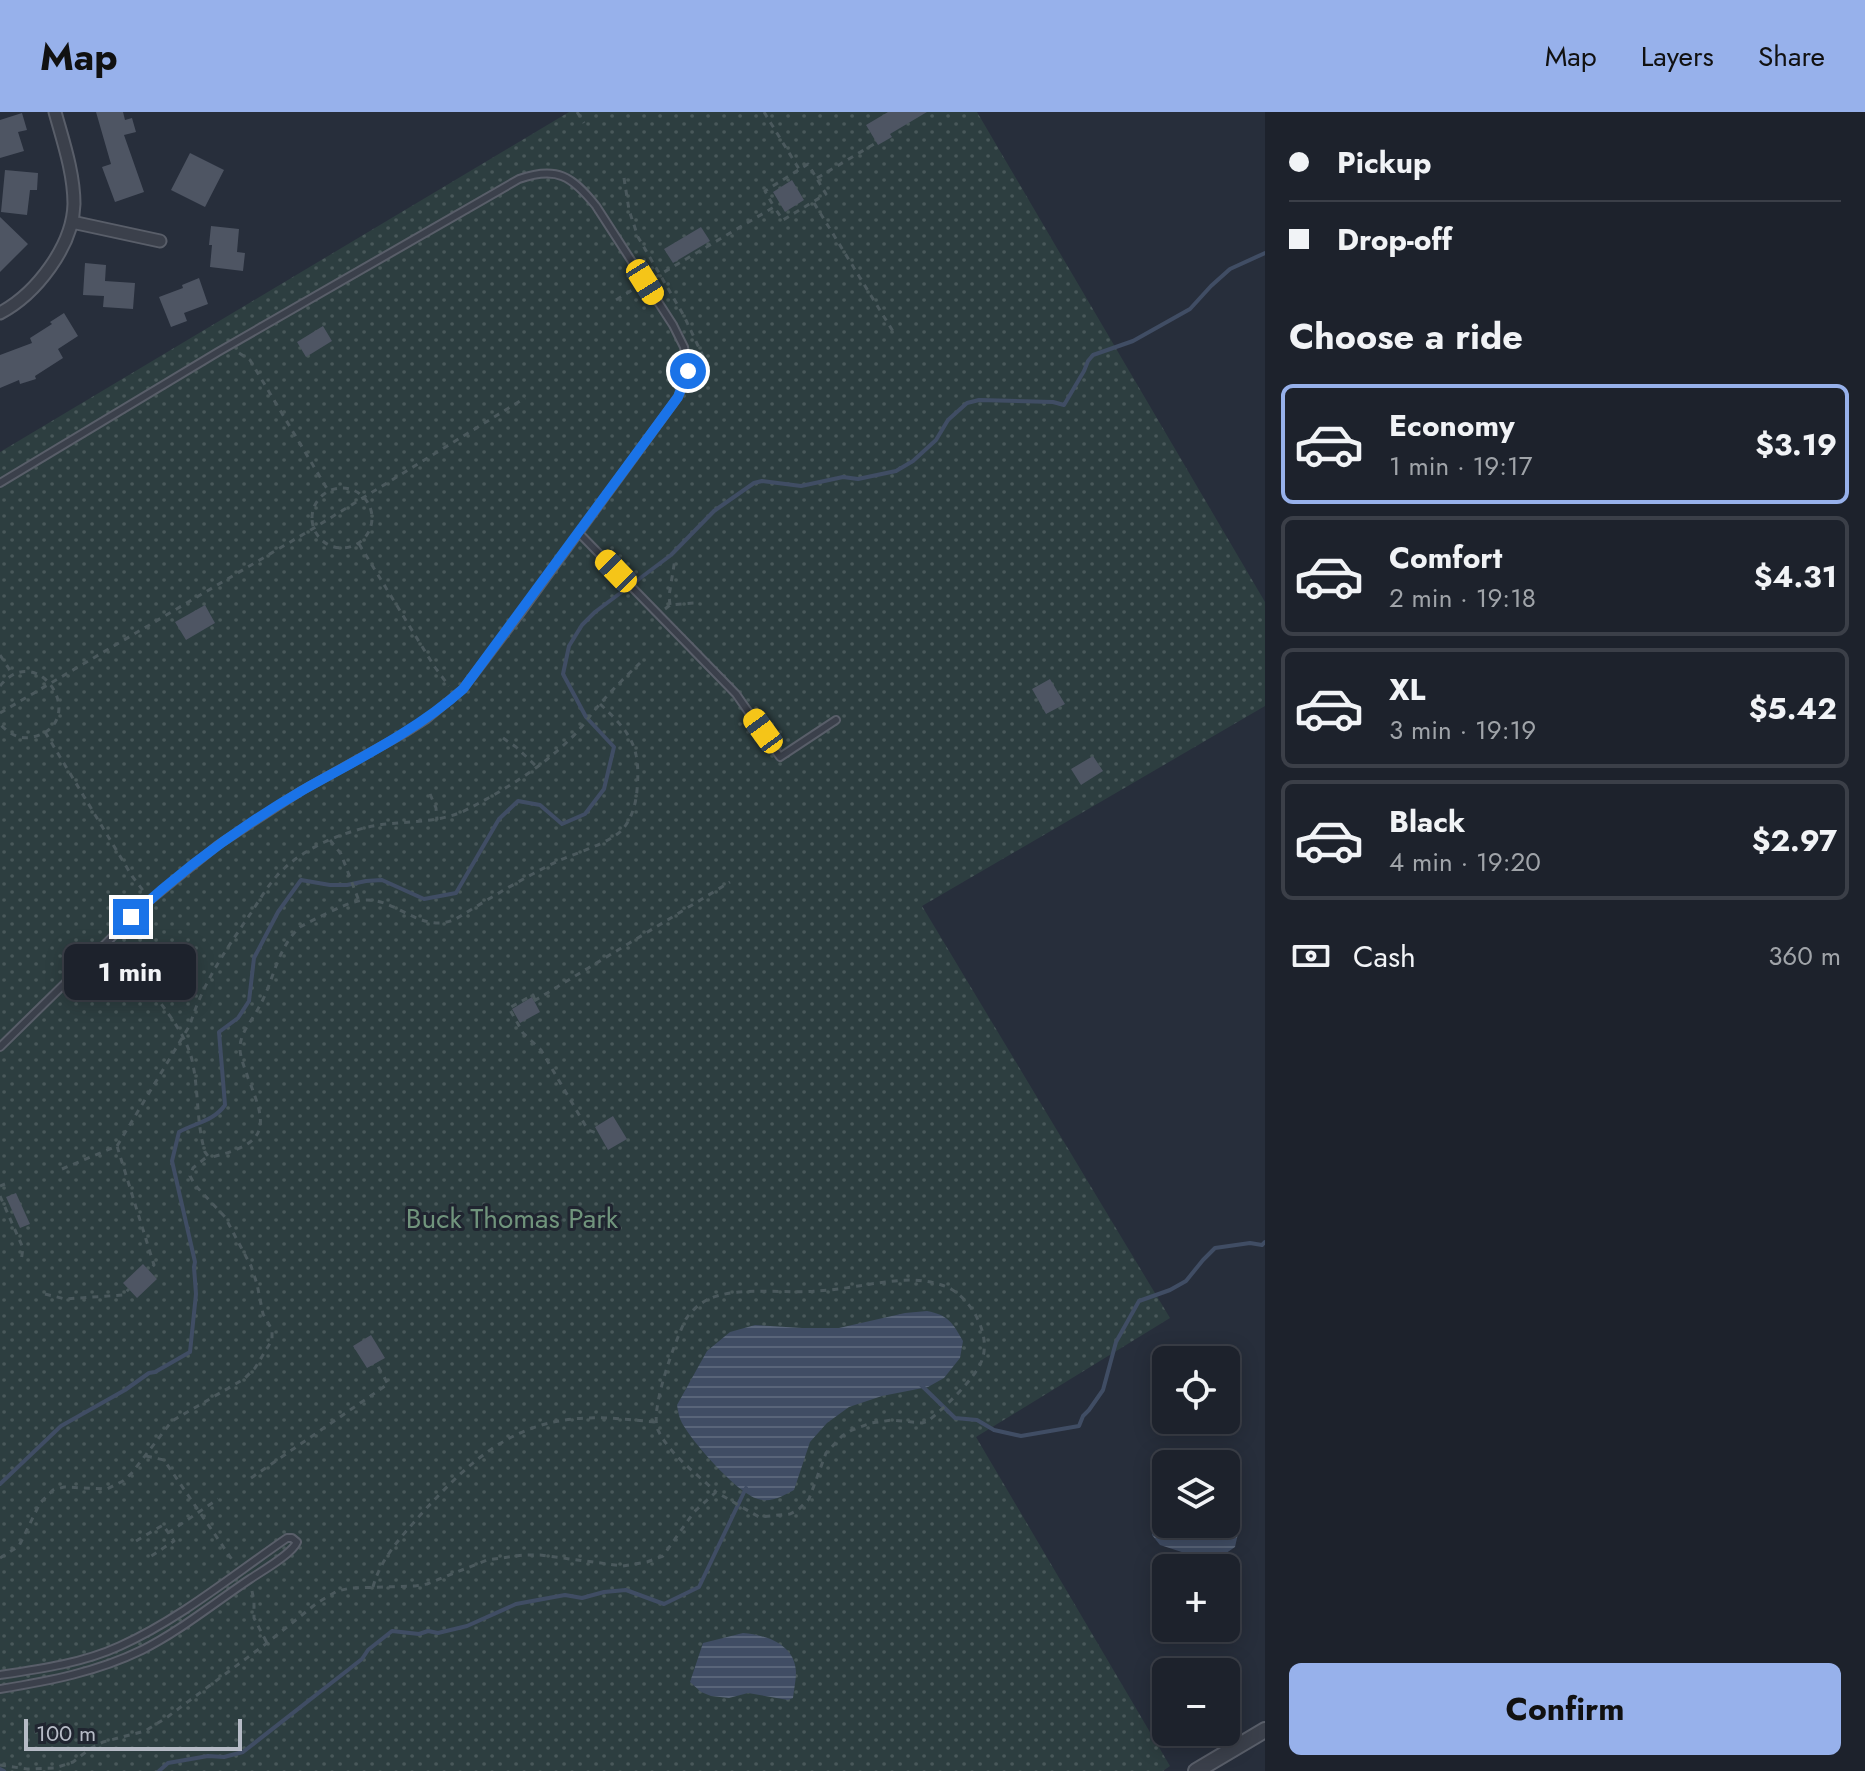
<!DOCTYPE html>
<html lang="en">
<head>
<meta charset="utf-8">
<style>
	:root { --surface:#1d222c; --page:#2a2f38; --text:#f1f3f6; --muted:#a0a4a9; --line:#3b3f48; --accent:#97b1eb }
	body { margin:0; font-family:Jost,sans-serif; background:var(--page); color:var(--text); height:100vh; display:flex; flex-direction:column; font-size:30px; white-space:nowrap }
	* { box-sizing:border-box; margin:0 }
	p { font-size:26px; color:var(--muted) }
	.icon { flex:none; width:44px; height:44px; fill:none; stroke:currentColor; stroke-width:2; stroke-linecap:round; stroke-linejoin:round }
	.map { position:relative; flex:1; overflow:hidden }
	.panel { display:flex; flex-direction:column; background:var(--surface); width:600px }
	.panel>* { flex:none }
	.guide { display:grid; align-content:center; height:176px; padding:0 24px; background:var(--surface) }
	.buttons { position:absolute; left:1152px; top:1234px; display:grid; gap:16px }
	.buttons a { display:grid; place-items:center; width:88px; height:88px; border-radius:12px; background:var(--surface); box-shadow:0 4px 20px #0003,0 0 0 2px var(--line); font-size:40px }
	.scale { position:absolute; left:24px; bottom:20px; width:218px; box-sizing:border-box; padding-left:8px; border:4px solid #b6bbc6; border-top:0; font-size:22px; line-height:28px; white-space:nowrap; color:#b6bbc6; -webkit-text-stroke:6px #202530; paint-order:stroke }
	.end { position:absolute; width:36px; height:36px; margin:-18px; border:10px solid #1a73e8; background:#fff; box-shadow:0 0 0 4px #fff }
	.from { border-radius:50% }
	.bubble { position:absolute; height:56px; border-radius:12px; background:var(--surface); box-shadow:0 4px 20px #0003,0 0 0 2px var(--line); font-size:26px; font-weight:700; line-height:56px; text-align:center }
	.car { position:absolute; width:24px; height:48px; margin:-24px -12px; border-radius:10px; box-shadow:0 0 6px 2px #0007; background:linear-gradient(#f5c518 24%,#345 0 40%,#f5c518 0 76%,#345 0 86%,#f5c518 0) }
	.guide b { display:flex; align-items:center; gap:28px; height:76px; font-size:30px }
	.guide b+b { border-top:2px solid var(--line) }
	.guide i { width:20px; height:20px; background:var(--text) }
	ul { padding:0; list-style:none }
	li { display:flex; align-items:center; gap:24px; height:120px; margin:0 16px 12px; padding:0 8px; border:4px solid var(--line); border-radius:12px }
	li div { flex:1 }
	li b { display:block; font-size:30px }
	li em { font-style:normal; font-weight:700 }
	li.selected { border-color:var(--accent) }
	li>.icon { width:72px; height:72px; stroke-width:1.5 }
	h2 { padding:0 24px; font-size:36px; line-height:96px }
	.pay { display:flex; align-items:center; gap:20px; height:88px; padding:0 24px; font-size:30px }
	.pay p { margin-inline-start:auto }
	.button { display:flex; gap:16px; margin-top:auto; padding:16px 24px }
	.button a { flex:1; height:92px; border-radius:12px; background:var(--accent); color:#111; font-size:32px; font-weight:700; line-height:92px; text-align:center }
	header { display:flex; align-items:center; gap:48px; box-sizing:border-box; height:112px; padding:0 40px; background:var(--accent); color:#111 }
	header strong { font-size:38px }
	nav { display:flex; gap:44px; margin-inline-start:auto; font-size:28px }
	main { display:flex; flex:1; min-height:0 }
	.map>svg:first-child { display:block }
</style>
</head>
<body>
<header>
<strong>Map</strong>
<nav><a>Map</a><a>Layers</a><a>Share</a></nav>
</header>
<main>
<div class="map">
<svg width="1265" height="1659" viewBox="0 0 1265 1659">
	<defs>
		<pattern id="park-dots" width="8" height="8" patternUnits="userSpaceOnUse" patternTransform="scale(2)"><rect width="8" height="8" fill="#2d3e40"/><path d="M2 2h.1M6 6h.1" fill="none" stroke="#49585a" stroke-width="1.8" stroke-linecap="round"/></pattern>
		<pattern id="water-rules" width="6" height="5" patternUnits="userSpaceOnUse" patternTransform="scale(2)"><rect width="6" height="5" fill="#404d64"/><path d="M0 2.5h6" fill="none" stroke="#596579"/></pattern>
	</defs>
	<rect width="100%" height="100%" fill="#272e3b"/>
	<path fill="url(#park-dots)" d="M569,0h408l288,490v104l-343,200 248,412 -194,119 194,329 -7,5h-1163v-1319z"/>
	<path fill="url(#water-rules)" d="M927,1199c21,4 26,12 36,30l-3,17 -16,20 -16,9 -46,9 -33,11 -22,16 -17,19 -16,48c-11,6 -23,13 -36,9 -21,-6 -65,-56 -76,-76 -3,-5 -4,-12 -5,-18l30,-54 23,-19 25,-7 47,3h37l66,-15z
		M1166,1387v25h60v-23l12,8 3,11 -6,27 -22,15 -53,-17 -8,-10 7,-30z
		M743,1521c23,2 52,11 53,39 0,8 -2,17 -3,26l-5,2 -40,-7 -19,5 -18,-2 -10,-4 -11,-10 13,-39z"/>
	<g fill="none" stroke-linecap="round" stroke-linejoin="round">
		<path stroke="#404d64" stroke-width="4" d="M920,1272l35,34 22,2 17,10 27,6 58,-10 4,-10 6,-6 14,-20 13,-48 23,-41 31,-11 16,-9 17,-21 12,-12 35,-5 12,2 3,-3
			M0,1372l61,-58 64,-36 24,-17 6,-1 35,-20 6,-58 -2,-27 1,-5 -23,-101 7,-29c16,-9 35,-11 46,-27l-6,-73 19,-14 11,-17 5,-43 24,-46 23,-32 29,5h17l19,-4 16,-1 42,19 32,-6 43,-74 19,-18 22,4 22,19 23,-10 19,-25 10,-42 -28,-30 -23,-43 6,-28 13,-21 13,-13 76,-57 43,-44 40,-28 8,-2 39,5 42,-9 15,2 38,-8 17,-10 23,-21 12,-20 19,-17 12,-3 74,2 11,3 20,-34 4,-10 5,-6 40,-14 57,-32 21,-23 19,-17 35,-16
			M0,1657l4,2
			M159,1659l9,-8 40,-7 16,1 19,-5 119,-93 6,-9 24,-19 27,3 9,-3 10,2 29,-7 49,-22 49,-9 17,3 22,-6 22,-2 38,14 35,-17 47,-99"/>
	</g>
	<path fill="#4e5563" d="M96,0h27l2,8 7,-2 4,14 -12,3 20,57 -29,10 -13,-35 9,-3z
		M888,0h39l-37,22 2,3 -14,8 -12,-20z
		M22,1l5,17 -9,2 6,19 -24,7v-38z
		M190,41l34,17 -19,37 -34,-17z
		M5,58l33,3 -1,17h-7l-3,25 -26,-3z
		M792,68l12,20 -19,12 -12,-20z
		M0,105l28,27 -28,28z
		M211,114l28,3 -2,23 8,1 -2,18 -33,-4 2,-22h-3z
		M701,115l9,14 -37,22 -9,-14z
		M85,151l21,2 -1,16 30,2 -2,26 -30,-2 1,-11 -21,-1z
		M199,166l9,26 -24,9 3,8 -16,6 -12,-30 24,-9 -1,-3z
		M64,201l14,23 -20,13 5,9 -28,18 1,3 -16,5 -1,-4 -19,8v-33l32,-12 -2,-5 22,-14 -2,-2z
		M323,214l9,15 -26,16 -9,-15z
		M205,493l10,18 -29,17 -11,-18z
		M1050,567l15,25 -19,10 -14,-25z
		M1093,644l10,15 -22,14 -10,-16z
		M532,885l8,15 -20,11 -8,-14z
		M613,1004l14,23 -19,11 -13,-23z
		M16,1081l14,31 -10,4 -14,-31z
		M143,1152l14,15 -20,19 -14,-15z
		M371,1223l14,23 -18,10 -14,-22z"/>
	<g fill="none" stroke-linecap="round" stroke-linejoin="round">
		<g stroke="#595e69" stroke-width="10">
			<path id="service" d="M0,371l218,-131 301,-173c38,-13 53,-3 77,27l77,119 11,22 4,24 -10,26 -158,217 -57,75 -36,30 -22,14 -104,58 -83,54 -69,56 -149,146
				M579,421l157,161 44,63 56,-37
				M0,1563c41,-6 83,-12 120,-29 60,-27 113,-71 167,-108h5l5,4c-5,12 -35,29 -47,37 -36,24 -70,52 -108,71 -45,22 -93,31 -142,39"/>
		</g>
		<g stroke="#595e69" stroke-width="15">
			<path id="minor" d="M72,110l88,19
				M0,201c36,-19 73,-67 74,-109 0,-31 -11,-63 -19,-92"/>
		</g>
		<g stroke="#595e69" stroke-width="18">
			<path id="tertiary" d="M1196,1659l69,-41"/>
		</g>
		<path stroke="#4b595d" stroke-width="3" stroke-dasharray="6 6" stroke-linecap="butt" d="M577,0l7,11
			M764,0l35,57
			M624,66l5,32 9,27 46,79 25,53
			M817,66l57,-34
			M814,91l80,130
			M654,166l120,-71 9,13 43,-26 -18,-30 -43,27 9,16
			M616,188l21,-13
			M239,241l11,7 79,132
			M312 406a30 30 0 1 1 60 0a30 30 0 1 1-60 0Z
			M359,432l75,122 15,20
			M670,493l-1,-9 6,-37
			M665,497l5,-4 25,-2
			M0,543l13,20
			M0,574c39,-48 91,37 33,51 -13,3 -24,-3 -33,-13
			M0,601l314,-185 211,-130
			M45,620l87,144 13,17
			M503,626l13,9 21,20
			M430,682l6,14 1,12
			M330,728l11,14 18,47
			M115,837c24,29 69,75 77,111 7,30 4,62 13,92l3,4 4,1c57,-14 56,-30 36,-79 -3,-10 -8,-20 -8,-30 0,-15 11,-26 18,-39 16,-27 18,-60 42,-82 13,-7 44,-23 58,-26 35,-8 59,33 96,19 33,-20 67,-41 102,-58 17,-8 54,-19 66,-32 10,-11 14,-27 15,-40 4,-43 -6,-57 -37,-86
			M535,888l-2,-5 -24,13 14,25 18,17 47,80 11,4
			M534,889l196,-119
			M117,1034l73,-121c12,-41 37,-77 61,-112 11,-17 21,-35 37,-48 21,-18 49,-30 76,-37 35,-9 73,-2 106,-20 36,-19 72,-41 100,-69 9,-8 16,-18 24,-28 14,-17 30,-33 46,-48
			M62,1057l55,-23 37,119 -5,5
			M0,1074l5,-2
			M0,1084l23,52 -2,14
			M45,1182l20,5 58,-4 6,-6
			M146,1344l18,4 71,104
			M251,1366l137,-94 -12,-21
			M168,1421l50,-34
			M136,1429l27,-16 11,16 -27,18
			M0,1446l19,-12 21,-43 13,-13 11,-3 43,2 16,-8 8,-7 41,-53 72,-42 11,-11 17,-28v-10l-9,-16 -6,-30 -6,-18 -26,-49 -30,-32 -5,-9 3,-8 15,-12
			M373,1475c8,-30 30,-52 50,-75 48,-52 91,-92 165,-94 22,-1 45,2 67,4
			M252,1479l2,10v17l13,25
			M0,1653l27,4 28,-1 18,-6 18,-14 12,-6 42,-11 21,-13 101,-75 50,-40 20,-12 14,-3 64,-2 12,-2 60,-24 36,-5h17l83,11 24,-4 16,-6 31,-44 22,-20 43,25 31,-3 8,-4 11,-11 17,-46 16,-17 10,-6 19,-7 21,-3 30,3 6,-2c15,-12 48,-43 54,-61 9,-25 -9,-58 -31,-71 -11,-6 -24,-8 -37,-9 -32,0 -64,9 -96,11 -32,3 -81,-5 -109,8 -9,4 -18,12 -23,20 -10,19 -37,92 -28,111 12,25 38,43 58,62"/>
		<use href="#service" stroke="#3b404b" stroke-width="6"/>
		<use href="#minor" stroke="#3b404b" stroke-width="11"/>
		<use href="#tertiary" stroke="#3b404b" stroke-width="14"/>
	</g>
	<g fill="none" stroke-linecap="round" stroke-linejoin="round">
		<path stroke="#1a73e8" stroke-width="10" d="M131,805c53,-49 110,-91 172,-127 55,-31 113,-59 160,-101l215,-292 10,-26"/>
	</g>
	<g text-anchor="middle" stroke-width="6" stroke-linejoin="round" paint-order="stroke">
		<g font-size="28" fill="#70947c" stroke="#202530">
			<text x="512" y="1116">Buck Thomas Park</text>
		</g>
	</g>
</svg>
<div class="buttons">
<a><svg class="icon" aria-label="locate" viewBox="0 0 24 24"><circle cx="12" cy="12" r="6"/><path d="M12 2v4M12 18v4M2 12h4M18 12h4"/></svg></a>
<a><svg class="icon" aria-label="layers" viewBox="0 0 24 24"><path d="M12 4l9 5-9 5-9-5zM3 14l9 5 9-5"/></svg></a>
<a>+</a>
<a>−</a>
</div>
<div class="scale">100 m</div>
<i class="end from" style="left:688px;top:259px"></i>
<i class="end" style="left:131px;top:805px"></i>
<div class="bubble" style="left:64px;top:832px;width:132px">1 min</div>
<i class="car" style="left:645px;top:170px;rotate:148deg"></i>
<i class="car" style="left:616px;top:459px;rotate:316deg"></i>
<i class="car" style="left:763px;top:619px;rotate:324deg"></i>
</div>
<section class="panel">
<div class="guide">
<b><i class="from"></i>Pickup</b>
<b><i></i>Drop-off</b>
</div>
<h2>Choose a ride</h2>
<ul>
<li class="selected"><svg class="icon" aria-label="car" viewBox="0 0 24 24"><path d="M5 17H2v-5l4-1 3-4h7l3 4 3 1v5h-3M9 17h6M6 11h13"/><circle cx="7" cy="17" r="2"/><circle cx="17" cy="17" r="2"/></svg><div><b>Economy</b><p>1 min · 19:17</p></div><em>$3.19</em></li>
<li><svg class="icon" aria-label="car" viewBox="0 0 24 24"><path d="M5 17H2v-5l4-1 3-4h7l3 4 3 1v5h-3M9 17h6M6 11h13"/><circle cx="7" cy="17" r="2"/><circle cx="17" cy="17" r="2"/></svg><div><b>Comfort</b><p>2 min · 19:18</p></div><em>$4.31</em></li>
<li><svg class="icon" aria-label="car" viewBox="0 0 24 24"><path d="M5 17H2v-5l4-1 3-4h7l3 4 3 1v5h-3M9 17h6M6 11h13"/><circle cx="7" cy="17" r="2"/><circle cx="17" cy="17" r="2"/></svg><div><b>XL</b><p>3 min · 19:19</p></div><em>$5.42</em></li>
<li><svg class="icon" aria-label="car" viewBox="0 0 24 24"><path d="M5 17H2v-5l4-1 3-4h7l3 4 3 1v5h-3M9 17h6M6 11h13"/><circle cx="7" cy="17" r="2"/><circle cx="17" cy="17" r="2"/></svg><div><b>Black</b><p>4 min · 19:20</p></div><em>$2.97</em></li>
</ul>
<div class="pay"><svg class="icon" aria-label="cash" viewBox="0 0 24 24"><path d="M3 7h18v10H3z"/><circle cx="12" cy="12" r="2"/></svg>Cash<p>360 m</p></div>
<div class="button"><a>Confirm</a></div>
</section>
</main>
</body>
</html>
